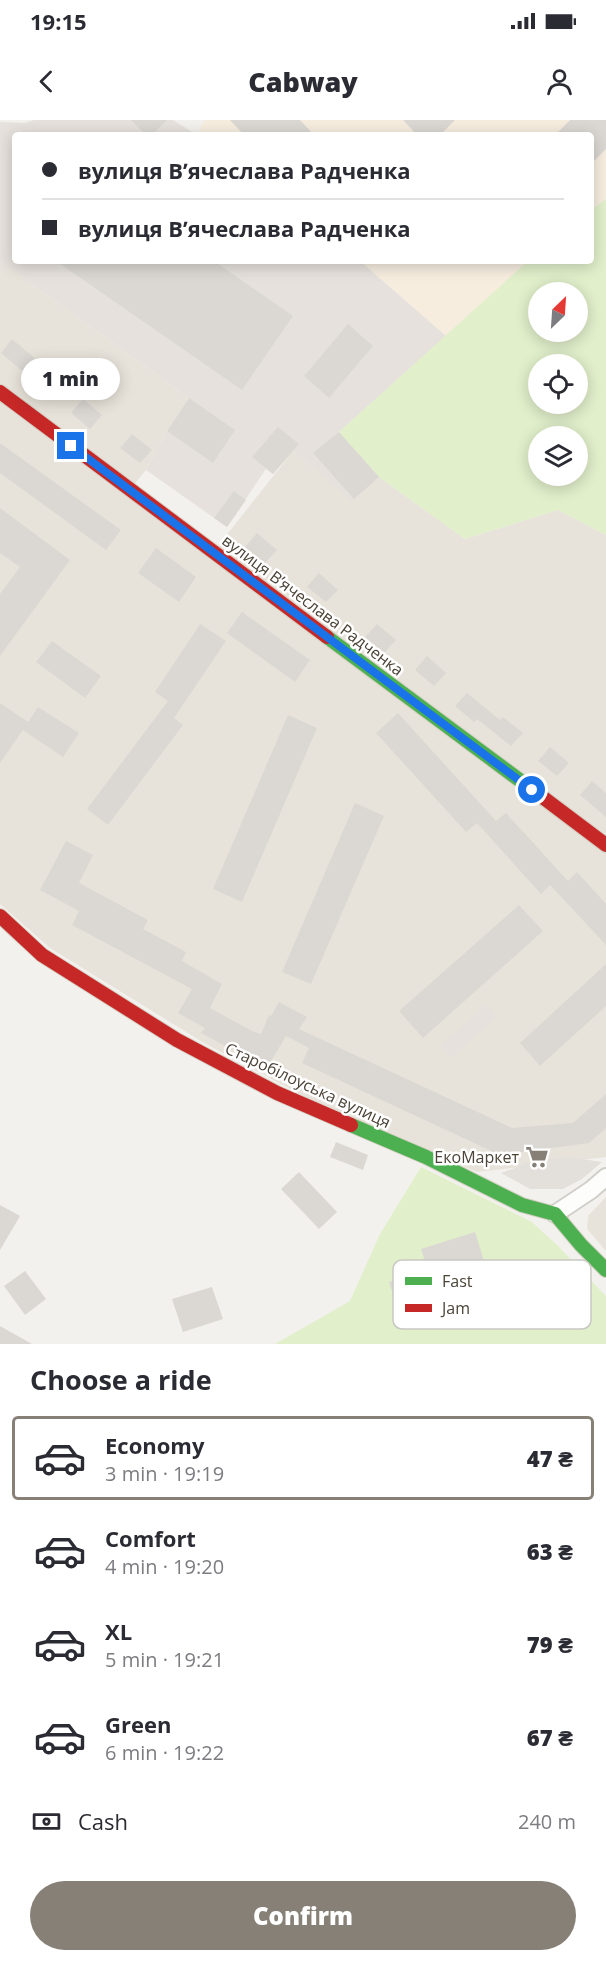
<!DOCTYPE html>
<html lang="en">
<head>
<meta charset="utf-8">
<style>
	:root { --surface:#fff; --page:#f7f7f7; --text:#2b2b33; --muted:#7c7c81; --line:#e1e1e2; --accent:#868077 }
	body { margin:0; font-family:"Open Sans",sans-serif; background:var(--page); color:var(--text); height:100vh; display:flex; flex-direction:column; font-size:22px; white-space:nowrap }
	* { box-sizing:border-box; margin:0 }
	p { font-size:20px; color:var(--muted) }
	.icon { flex:none; width:33px; height:33px; fill:none; stroke:currentColor; stroke-width:2; stroke-linecap:round; stroke-linejoin:round }
	.map { position:relative; height:1224px; overflow:hidden }
	.drawer { display:flex; flex-direction:column; background:var(--surface); flex:1 }
	.drawer>* { flex:none }
	.hud { position:absolute; left:12px; top:12px; width:582px; height:132px; border-radius:6px; box-shadow:0 3px 15px #0003; display:grid; align-content:center; height:132px; padding:0 30px; background:var(--surface) }
	.needle { width:39px; rotate:25deg }
	.controls { position:absolute; left:528px; top:162px; display:grid; gap:12px }
	.controls a { display:grid; place-items:center; width:60px; height:60px; border-radius:50%; background:var(--surface); box-shadow:0 3px 15px #0003; font-size:30px }
	.end { position:absolute; width:27px; height:27px; margin:-14px; border:8px solid #1a73e8; background:#fff; box-shadow:0 0 0 3px #fff }
	.from { border-radius:50% }
	.bubble { position:absolute; height:42px; border-radius:21px; background:var(--surface); box-shadow:0 3px 15px #0003; font-size:20px; font-weight:800; line-height:42px; text-align:center }
	.hud b { display:flex; align-items:center; gap:21px; height:57px; font-size:22px }
	.hud b+b { border-top:2px solid var(--line) }
	.hud i { width:15px; height:15px; background:var(--text) }
	ul { padding:0; list-style:none }
	li { display:flex; align-items:center; gap:18px; height:84px; margin:0 12px 9px; padding:0 18px; border:3px solid transparent; border-radius:6px }
	li div { flex:1 }
	li b { display:block; font-size:22px }
	li em { font-style:normal; font-weight:800 }
	li.on { border-color:var(--accent) }
	li>.icon { width:54px; height:54px; stroke-width:1.5 }
	h2 { padding:0 30px; font-size:27px; line-height:72px }
	.pay { display:flex; align-items:center; gap:15px; height:66px; padding:0 30px; font-size:22px }
	.pay p { margin-inline-start:auto }
	.button { display:flex; gap:12px; margin-top:auto; padding:12px 30px }
	.button a { flex:1; height:69px; border-radius:36px; background:var(--accent); color:#fff; font-size:24px; font-weight:800; line-height:69px; text-align:center }
	.status { display:flex; justify-content:space-between; align-items:center; height:42px; padding:0 30px; background:var(--surface); direction:ltr }
	.status svg { height:16px; fill:currentColor }
	header { display:flex; justify-content:space-between; align-items:center; height:78px; padding:0 30px; background:var(--surface); font-size:27px; font-weight:800 }
	.map>svg:first-child { display:block }
</style>
</head>
<body>
<div class="status"><b>19:15</b><svg viewBox="0 0 49 12"><path d="M0 12V9h3v3zM5 12V6h3v6zM10 12V3h3v9zM15 12V0h3v12zM26 1h20v11H26zM47 4h2v5h-2z"/></svg></div>
<header><svg class="icon" aria-label="back" viewBox="0 0 24 24"><path d="M15 5l-7 7 7 7"/></svg>Cabway<svg class="icon" aria-label="person" viewBox="0 0 24 24"><circle cx="12" cy="8" r="4"/><path d="M4 21q1-7 8-7t8 7"/></svg></header>
<div class="map">
<svg width="606" height="1224" viewBox="0 0 606 1224">
	<rect width="100%" height="100%" fill="#f3f1ed"/>
	<path fill="#e8e3da" d="M0,141l189,137 -22,33 -21,39 -19,23 83,63 83,-105 58,49 28,-23 86,62 93,-29 48,25v622l-129,15 -158,-68 -115,-61 -154,-95 -50,-44z
		M606,1077v54l-19,-22 1,-13z"/>
	<path fill="#f6eddf" d="M205,0h401v79l-15,11v-75h-394z
		M360,141h168l-82,75z"/>
	<path fill="#e6e1dc" d="M34,0h139l24,15h-182v126h345l86,75 -107,96 40,45 -28,24 -58,-50 -20,23 -7,-5 -39,58 -81,-57 21,-39 22,-33 -189,-137v-139l25,1z
		M487,884l11,12 -46,41 -11,-11z"/>
	<path fill="#e1efcb" fill-rule="evenodd" d="M606,79v336l-48,-25 -93,29 -86,-62 -40,-45 189,-171h63v-51zM538,172h40v40h-40zM538,244h40v40h-40zM538,316h40v40h-40z
		M421,1047l111,55 25,23 49,51v48h-331l75,-43 30,-67z"/>
	<path fill="#e3e0dc" d="M569,1037l33,5 -20,17 -19,10h-33l-29,-16 32,-12z"/>
	<path fill="#dbd8d3" d="M131,0h36l-15,15h-6z
		M230,0h70l14,15h-70z
		M403,0h52l-15,15h-23z
		M570,0h36v29l-15,15v-29h-36z
		M56,141h158l79,55 -51,74z
		M348,204l25,22 -44,52 -25,-22z
		M12,219l52,44 -12,13 -51,-43z
		M189,278l46,32 -22,33 -46,-32z
		M83,279l19,16 -12,14 -19,-16z
		M278,307l21,17 -26,30 -21,-17z
		M339,312l40,45 -25,22 -41,-46z
		M132,314l20,16 -12,13 -20,-15z
		M0,323l121,87 -15,20 -106,-77z
		M234,371l12,9 -19,27 -13,-9z
		M0,388l70,52 -70,96v-62l20,-27 -20,-14z
		M257,413l20,17 -12,13 -20,-16z
		M156,428l40,29 -17,25 -41,-29z
		M319,453l19,17 -12,12 -19,-15z
		M242,492l68,48 -15,22 -68,-49z
		M200,504l26,17 -52,77 9,7 -75,100 -21,-16 81,-108 -13,-9z
		M377,504l19,16 -12,13 -19,-16z
		M52,521l49,35 -16,22 -49,-36z
		M427,536l19,17 -12,13 -19,-16z
		M467,573l33,27 3,-3 20,16 -12,13 -34,-27 -3,3 -19,-16z
		M0,583l28,19 10,-15 41,26 -16,24 -40,-27 -23,33z
		M398,593l98,108 10,-8 62,68 9,-9 29,32v41l-56,-60 -9,9 -64,-71 -11,9 -90,-99z
		M288,595l29,13 -75,174 -29,-13z
		M550,627l19,16 -12,13 -19,-15z
		M592,661l14,12v24l-26,-22z
		M355,683l29,13 -73,168 -29,-12z
		M66,721l27,14 -14,28 69,37 -5,9 43,23 -4,9 40,23 -12,24 42,23 9,3 8,-19 2,1 8,-14 28,15 -8,12 213,99 61,-5 33,-29v34l-17,15 -89,12 -198,-92 7,-15 -23,-12 -19,32 -37,-21 -1,1 -28,-15 4,-5 -27,-15 14,-24 -120,-64 7,-14 -39,-21z
		M519,785l24,26 -120,107 -24,-27z
		M606,844v42l-66,60 -20,-23z
		M336,1022l32,13 -5,15 -33,-13z
		M299,1052l38,40 -18,17 -38,-40z
		M0,1085l20,11 -20,34z
		M475,1112l10,32 -54,17 2,4 -39,12 -5,-15 39,-12 3,10 -10,-31z
		M25,1151l21,28 -21,16 -21,-29z
		M212,1167l11,32 -40,13 -11,-33z
		M0,1206l32,18h-32z"/>
	<g fill="none" stroke-linecap="round" stroke-linejoin="round">
		<g stroke="#d1cfca" stroke-width="20">
			<path id="street" d="M555,1094l36,-24 15,-13"/>
		</g>
		<g stroke="#d5d0c4" stroke-width="16">
			<path id="fast" d="M327,517l218,162
				M351,1005l75,32 96,48 33,9 26,31 25,25"/>
		</g>
		<g stroke="#d5d0c4" stroke-width="16">
			<path id="jam" d="M0,272l327,245
				M545,679l61,46
				M0,796l42,39 135,85 100,53 74,32"/>
		</g>
		<use href="#street" stroke="#fdfdfc" stroke-width="16"/>
		<use href="#fast" stroke="#4caf50" stroke-width="14"/>
		<use href="#jam" stroke="#c62828" stroke-width="14"/>
	</g>
	<g fill="none" stroke-linecap="round" stroke-linejoin="round">
		<path stroke="#1a73e8" stroke-width="8" d="M71,326l461,344"/>
	</g>
	<defs>
		<g id="supermarket-bare" transform="scale(1.8)"><path d="M-6-5.5h2.5l.6 2H6L4.5 2H-2.5L-4.4-4H-6ZM-1.5 3.2a1.3 1.3 0 1 0 .1 0ZM3 3.2a1.3 1.3 0 1 0 .1 0Z" fill="#868077" stroke="#fff" stroke-width="2.5" paint-order="stroke"/></g>
	</defs>
	<g fill-rule="evenodd">
		<use href="#supermarket-bare" x="537" y="1037"/>
	</g>
	<g text-anchor="middle" stroke-width="5" stroke-linejoin="round" paint-order="stroke">
		<g font-size="16" fill="#4b4337" stroke="#fff">
			<text transform="translate(313 485) rotate(37)" y="6">вулиця Вʼячеслава Радченка</text>
			<text transform="translate(308 965) rotate(25)" y="6">Старобілоуська вулиця</text>
		</g>
		<g font-size="16" fill="#4b4337" stroke="#fff" text-anchor="end">
			<text x="519" y="1043">ЕкоМаркет</text>
		</g>
	</g>
	<rect x="393" y="1140" width="198" height="69" rx="9" fill="#fff" stroke="#c9c7c3" stroke-width="1.5"/>
	<rect x="405" y="1157" width="27" height="8" fill="#4caf50"/>
	<rect x="405" y="1184" width="27" height="8" fill="#c62828"/>
	<g font-size="16" fill="#4b4337">
		<text x="442" y="1167">Fast</text>
		<text x="442" y="1194">Jam</text>
	</g>
</svg>
<div class="controls">
<a><svg class="needle" viewBox="-14 -14 28 28"><path d="M0-13l5 13h-10z" fill="#e53935"/><path d="M0 13l5-13h-10z" fill="#7c7c81"/></svg></a>
<a><svg class="icon" aria-label="locate" viewBox="0 0 24 24"><circle cx="12" cy="12" r="6"/><path d="M12 2v4M12 18v4M2 12h4M18 12h4"/></svg></a>
<a><svg class="icon" aria-label="layers" viewBox="0 0 24 24"><path d="M12 4l9 5-9 5-9-5zM3 14l9 5 9-5"/></svg></a>
</div>
<i class="end from" style="left:532px;top:670px"></i>
<i class="end" style="left:71px;top:326px"></i>
<div class="bubble" style="left:21px;top:238px;width:99px">1 min</div>
<div class="hud">
<b><i class="from"></i>вулиця Вʼячеслава Радченка</b>
<b><i></i>вулиця Вʼячеслава Радченка</b>
</div>
</div>
<section class="drawer">
<h2>Choose a ride</h2>
<ul>
<li class="on"><svg class="icon" aria-label="car" viewBox="0 0 24 24"><path d="M5 17H2v-5l4-1 3-4h7l3 4 3 1v5h-3M9 17h6M6 11h13"/><circle cx="7" cy="17" r="2"/><circle cx="17" cy="17" r="2"/></svg><div><b>Economy</b><p>3 min · 19:19</p></div><em>47 ₴</em></li>
<li><svg class="icon" aria-label="car" viewBox="0 0 24 24"><path d="M5 17H2v-5l4-1 3-4h7l3 4 3 1v5h-3M9 17h6M6 11h13"/><circle cx="7" cy="17" r="2"/><circle cx="17" cy="17" r="2"/></svg><div><b>Comfort</b><p>4 min · 19:20</p></div><em>63 ₴</em></li>
<li><svg class="icon" aria-label="car" viewBox="0 0 24 24"><path d="M5 17H2v-5l4-1 3-4h7l3 4 3 1v5h-3M9 17h6M6 11h13"/><circle cx="7" cy="17" r="2"/><circle cx="17" cy="17" r="2"/></svg><div><b>XL</b><p>5 min · 19:21</p></div><em>79 ₴</em></li>
<li><svg class="icon" aria-label="car" viewBox="0 0 24 24"><path d="M5 17H2v-5l4-1 3-4h7l3 4 3 1v5h-3M9 17h6M6 11h13"/><circle cx="7" cy="17" r="2"/><circle cx="17" cy="17" r="2"/></svg><div><b>Green</b><p>6 min · 19:22</p></div><em>67 ₴</em></li>
</ul>
<div class="pay"><svg class="icon" aria-label="cash" viewBox="0 0 24 24"><path d="M3 7h18v10H3z"/><circle cx="12" cy="12" r="2"/></svg>Cash<p>240 m</p></div>
<div class="button"><a>Confirm</a></div>
</section>
</body>
</html>
